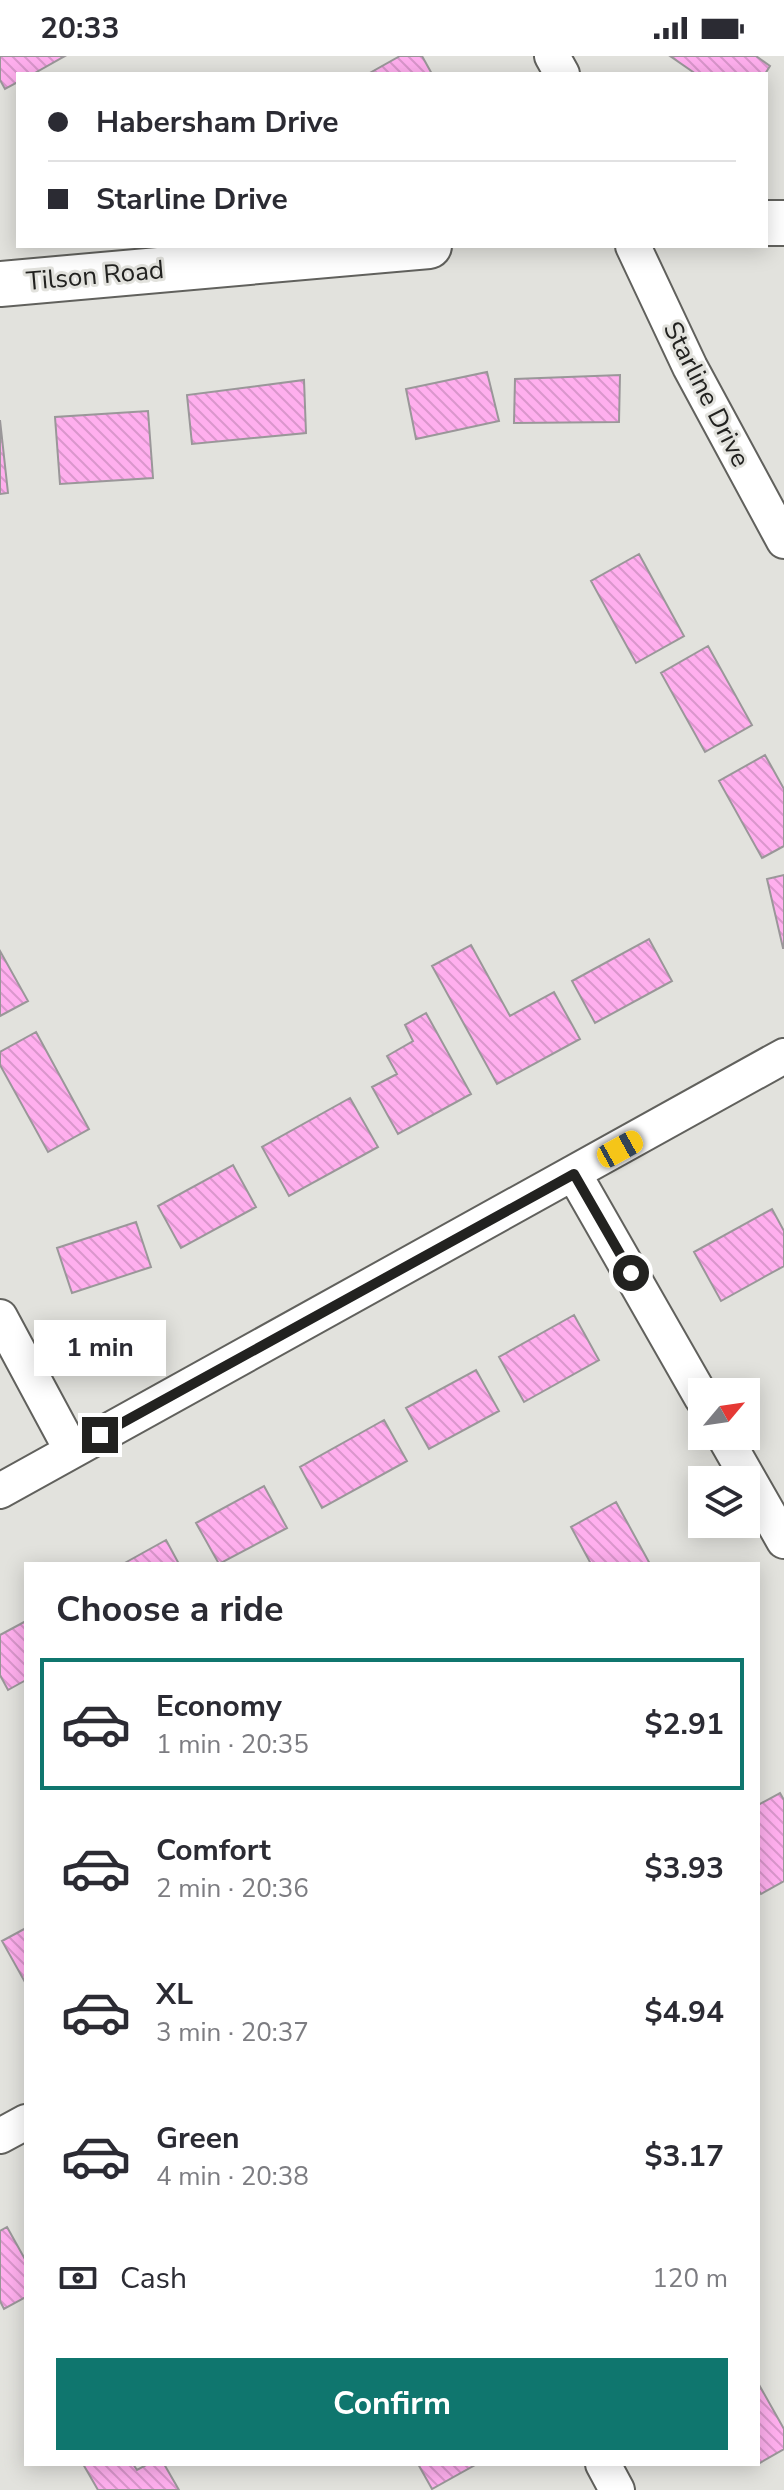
<!DOCTYPE html>
<html lang="en">
<head>
<meta charset="utf-8">
<style>
	:root { --surface:#fff; --page:#f7f7f7; --text:#2b2b33; --muted:#7c7c81; --line:#e1e1e2; --accent:#0f766e }
	body { margin:0; font-family:"Nunito Sans",sans-serif; background:var(--page); color:var(--text); height:100vh; display:flex; flex-direction:column; font-size:30px; white-space:nowrap }
	* { box-sizing:border-box; margin:0 }
	p { font-size:26px; color:var(--muted) }
	.icon { flex:none; width:44px; height:44px; fill:none; stroke:currentColor; stroke-width:2; stroke-linecap:round; stroke-linejoin:round }
	.map { position:relative; flex:1; overflow:hidden }
	.details { position:absolute; left:24px; top:1506px; width:736px; height:904px; display:flex; flex-direction:column; background:var(--surface); border-radius:0px; box-shadow:0 4px 20px #0003 }
	.details>* { flex:none }
	.guide { position:absolute; left:16px; top:16px; width:752px; height:176px; border-radius:0px; box-shadow:0 4px 20px #0003; display:grid; align-content:center; height:176px; padding:0 32px; background:var(--surface) }
	.needle { width:52px; rotate:61deg }
	.tools { position:absolute; left:688px; top:1322px; display:grid; gap:16px }
	.tools a { display:grid; place-items:center; width:72px; height:72px; border-radius:0px; background:var(--surface); box-shadow:0 4px 20px #0003; font-size:40px }
	.end { position:absolute; width:36px; height:36px; margin:-18px; border:10px solid #222220; background:#fff; box-shadow:0 0 0 4px #fff }
	.from { border-radius:50% }
	.bubble { position:absolute; height:56px; border-radius:0px; background:var(--surface); box-shadow:0 4px 20px #0003; font-size:26px; font-weight:700; line-height:56px; text-align:center }
	.car { position:absolute; width:24px; height:48px; margin:-24px -12px; border-radius:10px; box-shadow:0 0 6px 2px #0007; background:linear-gradient(#f5c518 24%,#345 0 40%,#f5c518 0 76%,#345 0 86%,#f5c518 0) }
	.guide b { display:flex; align-items:center; gap:28px; height:76px; font-size:30px }
	.guide b+b { border-top:2px solid var(--line) }
	.guide i { width:20px; height:20px; background:var(--text) }
	ul { padding:0; list-style:none }
	li { display:flex; align-items:center; gap:24px; height:132px; margin:0 16px 12px; padding:0 16px; border:4px solid transparent; border-radius:0px }
	li div { flex:1 }
	li b { display:block; font-size:30px }
	li em { font-style:normal; font-weight:700 }
	li.on { border-color:var(--accent) }
	li>.icon { width:72px; height:72px; stroke-width:1.5 }
	h2 { padding:0 32px; font-size:36px; line-height:96px }
	.pay { display:flex; align-items:center; gap:20px; height:88px; padding:0 32px; font-size:30px }
	.pay p { margin-inline-start:auto }
	.primary-button { display:flex; gap:16px; margin-top:auto; padding:16px 32px }
	.primary-button a { flex:1; height:92px; border-radius:0px; background:var(--accent); color:#fff; font-size:32px; font-weight:700; line-height:92px; text-align:center }
	.status { display:flex; justify-content:space-between; align-items:center; height:56px; padding:0 40px; background:var(--surface); direction:ltr }
	.status svg { height:22px; fill:currentColor }
	.map>svg:first-child { display:block }
</style>
</head>
<body>
<div class="status"><b>20:33</b><svg viewBox="0 0 49 12"><path d="M0 12V9h3v3zM5 12V6h3v6zM10 12V3h3v9zM15 12V0h3v12zM26 1h20v11H26zM47 4h2v5h-2z"/></svg></div>
<div class="map">
<svg width="784" height="2434" viewBox="0 0 784 2434">
	<defs>
		<pattern id="building-back-hatch" width="6" height="6" patternUnits="userSpaceOnUse" patternTransform="scale(2)"><rect width="6" height="6" fill="#ffafee"/><path d="M-1 5l2 2M0 0l6 6M5-1l2 2" fill="none" stroke="#da96cc"/></pattern>
	</defs>
	<rect width="100%" height="100%" fill="#e2e2dd"/>
	<path fill="url(#building-back-hatch)" stroke="#9a9799" stroke-width="2" d="M0,0h65l-32,18h-15v8l-13,7 -5,-9z
		M400,0h22l10,18h-64z
		M670,0h86l14,10 -5,8h-69z
		M487,316l12,49 -83,18 -10,-50z
		M620,319l-1,47 -105,1 1,-44z
		M304,324l2,53 -114,11 -5,-49z
		M148,355l5,67 -93,6 -5,-67z
		M0,364l8,73 -8,1z
		M639,498l45,82 -48,27 -45,-82z
		M708,590l44,79 -47,27 -44,-79z
		M765,699l19,34v57l-22,12 -43,-77z
		M784,819v73h-1l-16,-69z
		M649,883l23,42 -77,42 -23,-42z
		M471,889l39,71 44,-24 26,47 -83,45 -65,-118z
		M0,895l28,50 -28,15z
		M426,957l45,81 -73,40 -26,-47 25,-13 -10,-18 26,-15 -8,-16z
		M36,976l53,97 -41,23 -48,-87v-13z
		M350,1042l28,49 -89,49 -27,-49z
		M233,1109l23,42 -75,41 -23,-42z
		M772,1153l12,22v35l-63,35 -27,-49z
		M136,1166l15,45 -79,26 -15,-45z
		M574,1259l25,45 -75,42 -25,-45z
		M476,1314l23,41 -70,38 -23,-41z
		M384,1364l23,41 -85,47 -22,-41z
		M264,1430l23,42 -68,36 -23,-41z
		M616,1446l34,62h-59l-20,-37z
		M166,1484l13,24h-56z
		M26,1565v59l-18,10 -8,-15v-40z
		M780,1737l4,7v81l-23,13 -3,-5v-84z
		M26,1872v56l-24,-43z
		M7,2171l19,34v36l-22,12 -4,-8v-70z
		M758,2327l26,46v20l-26,15z
		M83,2408h50l4,6 11,-6h16l15,26h-81z
		M418,2408h56l1,1 -43,24z"/>
	<g fill="none" stroke-linecap="round" stroke-linejoin="round">
		<g stroke="#61615d" stroke-width="38">
			<path id="minor" d="M552,0l10,18
				M633,190l57,121 94,174
				M574,1118l128,224
				M0,1261l72,134
				M724,1380l60,105
				M0,1435l784,-435
				M0,2080l26,-14
				M603,2408l14,26"/>
		</g>
		<g stroke="#61615d" stroke-width="48">
			<path id="tertiary" d="M766,167h18
				M0,228l429,-38"/>
		</g>
		<use href="#minor" stroke="#fff" stroke-width="34"/>
		<use href="#tertiary" stroke="#fff" stroke-width="44"/>
	</g>
	<g fill="none" stroke-linecap="round" stroke-linejoin="round">
		<path stroke="#222220" stroke-width="10" d="M100,1379l474,-261 57,99"/>
	</g>
	<g text-anchor="middle" stroke-width="6" stroke-linejoin="round" paint-order="stroke">
		<g font-size="26" fill="#222220" stroke="#e2e2dd">
			<text transform="translate(95 219) rotate(-5)" y="9">Tilson Road</text>
			<text transform="translate(707 338) rotate(63)" y="9">Starline Drive</text>
		</g>
	</g>
</svg>
<div class="tools">
<a><svg class="needle" viewBox="-14 -14 28 28"><path d="M0-13l5 13h-10z" fill="#e53935"/><path d="M0 13l5-13h-10z" fill="#7c7c81"/></svg></a>
<a><svg class="icon" aria-label="layers" viewBox="0 0 24 24"><path d="M12 4l9 5-9 5-9-5zM3 14l9 5 9-5"/></svg></a>
</div>
<i class="end from" style="left:631px;top:1217px"></i>
<i class="end" style="left:100px;top:1379px"></i>
<div class="bubble" style="left:34px;top:1264px;width:132px">1 min</div>
<i class="car" style="left:620px;top:1093px;rotate:61deg"></i>
<div class="guide">
<b><i class="from"></i>Habersham Drive</b>
<b><i></i>Starline Drive</b>
</div>
<section class="details">
<h2>Choose a ride</h2>
<ul>
<li class="on"><svg class="icon" aria-label="car" viewBox="0 0 24 24"><path d="M5 17H2v-5l4-1 3-4h7l3 4 3 1v5h-3M9 17h6M6 11h13"/><circle cx="7" cy="17" r="2"/><circle cx="17" cy="17" r="2"/></svg><div><b>Economy</b><p>1 min · 20:35</p></div><em>$2.91</em></li>
<li><svg class="icon" aria-label="car" viewBox="0 0 24 24"><path d="M5 17H2v-5l4-1 3-4h7l3 4 3 1v5h-3M9 17h6M6 11h13"/><circle cx="7" cy="17" r="2"/><circle cx="17" cy="17" r="2"/></svg><div><b>Comfort</b><p>2 min · 20:36</p></div><em>$3.93</em></li>
<li><svg class="icon" aria-label="car" viewBox="0 0 24 24"><path d="M5 17H2v-5l4-1 3-4h7l3 4 3 1v5h-3M9 17h6M6 11h13"/><circle cx="7" cy="17" r="2"/><circle cx="17" cy="17" r="2"/></svg><div><b>XL</b><p>3 min · 20:37</p></div><em>$4.94</em></li>
<li><svg class="icon" aria-label="car" viewBox="0 0 24 24"><path d="M5 17H2v-5l4-1 3-4h7l3 4 3 1v5h-3M9 17h6M6 11h13"/><circle cx="7" cy="17" r="2"/><circle cx="17" cy="17" r="2"/></svg><div><b>Green</b><p>4 min · 20:38</p></div><em>$3.17</em></li>
</ul>
<div class="pay"><svg class="icon" aria-label="cash" viewBox="0 0 24 24"><path d="M3 7h18v10H3z"/><circle cx="12" cy="12" r="2"/></svg>Cash<p>120 m</p></div>
<div class="primary-button"><a>Confirm</a></div>
</section>
</div>
</body>
</html>
